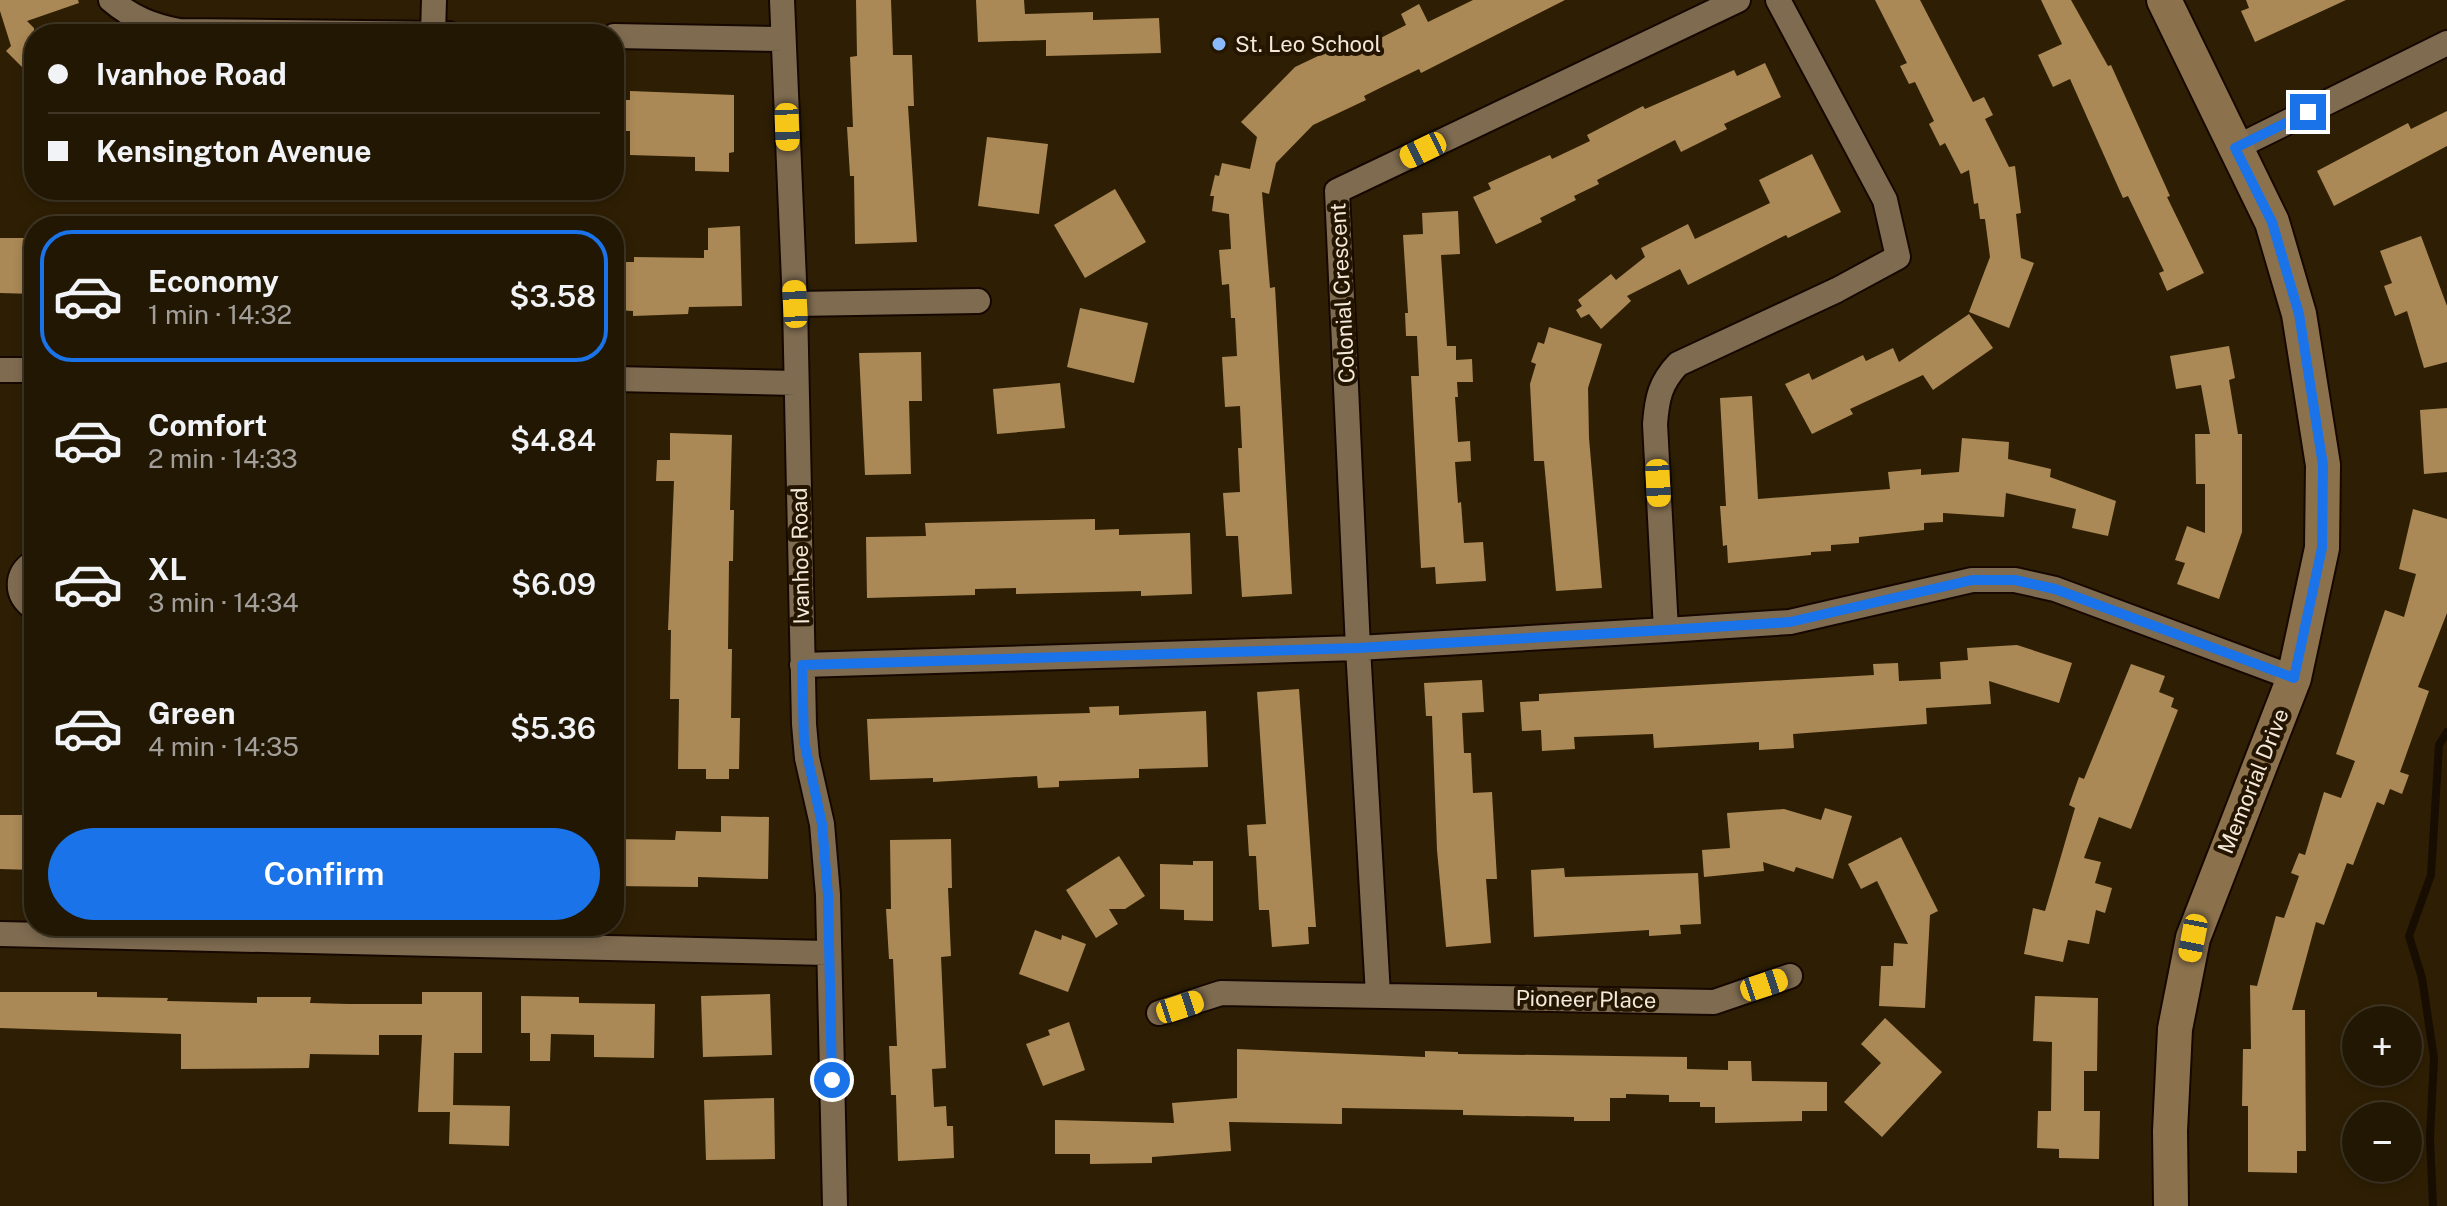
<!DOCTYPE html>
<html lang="en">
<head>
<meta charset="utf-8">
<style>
	:root { --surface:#221703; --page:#2e2412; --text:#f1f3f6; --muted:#a29f9a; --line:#3f3625; --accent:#1a73e8 }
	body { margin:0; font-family:"Public Sans",sans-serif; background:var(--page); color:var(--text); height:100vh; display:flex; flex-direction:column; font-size:30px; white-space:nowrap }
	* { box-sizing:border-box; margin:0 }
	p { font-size:26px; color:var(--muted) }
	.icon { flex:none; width:44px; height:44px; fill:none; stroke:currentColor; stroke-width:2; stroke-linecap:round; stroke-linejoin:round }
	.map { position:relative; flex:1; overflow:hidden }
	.side { position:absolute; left:24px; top:216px; width:600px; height:720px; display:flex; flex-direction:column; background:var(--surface); border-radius:32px; box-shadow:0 4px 12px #0003,0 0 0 2px var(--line) }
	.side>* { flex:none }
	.guide { position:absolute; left:24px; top:24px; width:600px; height:176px; border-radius:32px; box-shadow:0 4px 12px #0003,0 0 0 2px var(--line); display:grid; align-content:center; height:176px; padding:0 24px; background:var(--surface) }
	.tools { position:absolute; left:2342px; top:1006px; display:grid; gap:16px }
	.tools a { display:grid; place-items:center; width:80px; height:80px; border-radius:50%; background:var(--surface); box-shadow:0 4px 12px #0003,0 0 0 2px var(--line); font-size:40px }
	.end { position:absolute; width:36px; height:36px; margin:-18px; border:10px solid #1a73e8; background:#fff; box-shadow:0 0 0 4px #fff }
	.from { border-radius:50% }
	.car { position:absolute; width:24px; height:48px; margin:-24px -12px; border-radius:10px; box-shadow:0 0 6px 2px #0007; background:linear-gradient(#f5c518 24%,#345 0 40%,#f5c518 0 76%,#345 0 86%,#f5c518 0) }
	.guide b { display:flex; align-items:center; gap:28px; height:76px; font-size:30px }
	.guide b+b { border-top:2px solid var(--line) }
	.guide i { width:20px; height:20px; background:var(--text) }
	ul { padding:14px 0 0; list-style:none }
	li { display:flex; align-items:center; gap:24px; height:132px; margin:0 16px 12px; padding:0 8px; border:4px solid transparent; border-radius:32px }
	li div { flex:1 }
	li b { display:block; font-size:30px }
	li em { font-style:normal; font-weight:600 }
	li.active { border-color:var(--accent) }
	li>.icon { width:72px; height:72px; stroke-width:1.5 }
	.action { display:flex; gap:16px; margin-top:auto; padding:16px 24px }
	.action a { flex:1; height:92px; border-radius:48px; background:var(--accent); color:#fff; font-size:32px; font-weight:600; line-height:92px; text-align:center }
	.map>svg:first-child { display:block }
</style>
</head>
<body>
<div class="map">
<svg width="2447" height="1206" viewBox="0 0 2447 1206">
	<rect width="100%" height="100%" fill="#2e1f04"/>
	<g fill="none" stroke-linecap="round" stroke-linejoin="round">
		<path stroke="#170d01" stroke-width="8" d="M2433,1206l-3,-68 4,-80 -12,-80 -13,-42 22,-61 8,-130 8,-13"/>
	</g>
	<path fill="#ab8956" d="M0,0h78l1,3 -52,18 7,7v51l-28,-28 5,-5 -11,-35z
		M856,0h35l2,55h19l2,51h-6l9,136 -62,2 -1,-68h-4l-3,-49h6l-3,-70 7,-1z
		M976,0h48l1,14 68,-2v8l66,-2 2,35 -115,3v-16l-68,2z
		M1473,0h92l-144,73 -2,-4 -37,18 -18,9 2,4 -53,25 -37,38 -7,31 -7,-2 8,96 5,-1 17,307 -50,3 -4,-61h-12l-3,-43 17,-1 -2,-44h4l-2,-42 -15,1 -3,-50 15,-1 -2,-38h-4l-2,-34 -7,1 -3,-35 12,-1 -2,-35 -17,-3 2,-15h-4l5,-21 4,1 3,-13 28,6 7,-32 -16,-15 54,-55 63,-30 5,10 43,-22 -5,-11 18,-10 9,18z
		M1875,0h45l53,102 11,-5 9,18 -8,4 24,48 6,-1 6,47 -5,1 5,44 13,5 -25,65 -40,-16 21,-55 -5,-38h-5l-2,-16 -4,1 -5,-34 -8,4 -16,-31 -5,3 -11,-22 5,-3 -19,-39 -6,2 -9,-18 7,-3z
		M2041,0h30l37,66 3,-1 59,131 -3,1 37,76 -37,18 -8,-18 5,-2 -36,-75 -5,2 -53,-119 -17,8 -15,-32 24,-11z
		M2246,0h100l-91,42 -14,-31 8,-3z
		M1765,63l16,34 -57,27 3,5 -46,23 -6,-12 -78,40 2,4 -25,12 2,4 -36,18 2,4 -46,22 -23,-47 18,-8 -3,-6 62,-28 2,4 38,-18 -3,-6 56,-29 2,3 89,-39 3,6z
		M630,91l104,4v57l-5,1v19l-34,-1v-14l-65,-2v-24h-16v-31h16z
		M2447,111v35l-113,60 -17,-35 91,-48 3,6z
		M987,137l61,7 -9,70 -61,-8z
		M1812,154l29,58 -53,26 -2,-3 -98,50 -8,-16 -53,27 4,5 -30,28 -12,-15 -8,4 -5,-8 6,-4 -4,-6 33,-26 5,6 29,-23 -4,-9 47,-24 7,15 75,-36 -11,-23z
		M1115,189l31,53 -61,36 -31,-53z
		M1458,211l2,43 -19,1 6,91h9v14l16,-1 1,23h-16l1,15h-3l3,45 12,-1 1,20 -16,1 3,41 3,-1 3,41 19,-1 3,39 -50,3 -1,-17 -14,1 -10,-192h8l-2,-40h-11l-1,-23h3l-5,-78 20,-1 -1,-21z
		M740,226l2,80 -53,1 -1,7 -55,2v-5l-19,-1v-48h20v-5l70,1v-8h4v-22z
		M2421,236l26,70v56l-23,6 -17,-57 -12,5 -11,-30 8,-3 -12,-32z
		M0,238h34v56l-34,-1z
		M1080,308l68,15 -14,60 -67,-16z
		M1969,314l24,34 -60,42 -10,-15 -73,34 3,5 -41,20 -27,-50 24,-11 3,7 51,-25 3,6 27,-13 6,14z
		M1549,327l53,17 -14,44 1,50 13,150 -46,3 -12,-130h-10l-4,-77 6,-20 -5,-2 7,-20 6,2z
		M2229,346l6,32 -6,2 9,54h4v98l-23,67 -42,-15 8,-21 -10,-3 12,-34 18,7v-49h-9l-1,-50h15l-9,-49 -25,4 -6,-33z
		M921,352l1,49h-13l2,73 -46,1 -6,-122z
		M1060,383l5,45 -68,6 -4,-45z
		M1752,396l6,103 132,-10 -2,-17 33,-3v6l38,-3 3,-34 47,4 -1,17 43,10 -1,8 66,24 -8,35 -36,-8 4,-19 -70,-16 -2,24 -61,-4v9l-19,1v7l-65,7v6l-28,2v6l-20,1v3l-83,8 -1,-18 -4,1 -3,-40h6l-6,-108z
		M2447,408v64l-23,2 -4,-64z
		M670,433l62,2 -2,75h4l-1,51h-4l-1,88h4l-1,69h9l-1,51h-10v10h-23v-10h-28l1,-70h-9l1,-69h-3l6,-149h-18l1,-21h13z
		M2413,509l34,10v94l-29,74 11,4 -29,81 9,3 -7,19 -12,-5 -6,16 -7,-3 -24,63 -6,-2 -23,62 -8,-3 -24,88h13l1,141h-9v22l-49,-1v-66h-6l1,-57h8l-1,-64 7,1 19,-70 8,2 15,-42 -8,-3 8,-20 6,2 19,-63 17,6 14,-37 -19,-7 49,-144 19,7 12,-43 -17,-5z
		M1095,519v11l24,-1v6l71,-2 2,61 -51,2v-5l-125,3v-6l-41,1v6l-108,3 -1,-61 60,-1 -1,-13z
		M2017,645l55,18 -13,40 -70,-22 2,23 -65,4 1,16 -134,10 1,14 -35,2v-8l-105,6 -1,-14 -79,3 1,12 -33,2 -1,-21 -19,1 -2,-29 19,-1v-7l335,-19 -1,-11 25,-1 1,18 42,-2 -1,-17 28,-2 -1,-12z
		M2131,664l34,12 -6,16 15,6 -3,9 7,3 -47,119 -32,-12 -15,41 17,4 -6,21 17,5 -7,25 -9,-3 -7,34 -21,-4 -5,22 -39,-8 9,-46 12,3 30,-103 -6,-3 10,-28 5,2z
		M1482,680l2,32 -22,1 2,40h7l2,40 19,-1 5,87h-11l5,64 -45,4 -9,-97 -5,-134h-6l-2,-33z
		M1299,689l17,238h-8l1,17 -37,3 -3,-37h-10l-3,-54h-7l-2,-31 19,-1 -9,-132z
		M1119,706v9l87,-4 2,56 -69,2v9l-80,3v6l-21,1 -1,-12 -104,6v-4l-63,2 -3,-61 223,-6 -1,-6z
		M1825,808l27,8 -19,63 -37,-12 -2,5 -31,-10 1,9 -60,6 -2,-27 28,-2 -3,-35 57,-4 37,11z
		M0,815h34v55l-34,-1z
		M721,816l48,1 -1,62 -70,-2v10l-84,-1v-47l61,1 1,-9 45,1z
		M1901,837l37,74 -8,4 -5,93 -46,-2 2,-40h12l1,-23 14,1 -31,-63 -16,8 -13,-25z
		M951,839l1,49h-4l3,68 -10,1 5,111 -14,1 2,38 12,-1 1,20h6l1,32 -56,3 -2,-66h-5l-2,-49h8l-4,-87h-4l-3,-50h5l-1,-69z
		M1119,856l26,40 -20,13h-16l9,15 -22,14 -30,-48z
		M1193,861h20v60l-29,-1v-10l-24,-1v-45l33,1z
		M1564,868l1,9 133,-4 3,51 -21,1 1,9 -32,2v-6l-115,7 -3,-67z
		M1035,930l26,10 1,-5 24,9 -18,48 -49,-18z
		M0,992h97v5l71,1 -1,3 90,2v-6h54l-1,6 39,1h73v-12h60v61h-28l-1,52 57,1 -1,40 -60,-2 1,-32h-32l4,-77h-43v20l-69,-1 -1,14 -128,1v-35l-181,-6z
		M770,994l2,61 -69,2 -2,-61z
		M521,996l58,1v6l76,1 -1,54 -60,-1v-22l-43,-1 -1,27h-20v-28h-9z
		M2035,996l63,2 -1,73h-13v40h16l-1,48 -40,-1v-9l-22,-1 1,-37h13l1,-69 -19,-1z
		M1885,1018l57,54 -60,65 -38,-35 37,-39 -20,-19z
		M1069,1022l16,48 -42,16 -17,-42 24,-9 -2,-5z
		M1237,1049l188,8v-6l33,1v2l229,3v12l41,1v-9h23l1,20 75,1v29h-25v10l-87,2v-16h-15v-5h-31v-7l-43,-1v4h-16v23h-36v-4l-111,-2v-5l-121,-2v16l-113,-2 2,29 -79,6v6l-62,1v-10h-35v-34l119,3 -2,-20 65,-5z
		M774,1098l1,61 -69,1 -2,-60z"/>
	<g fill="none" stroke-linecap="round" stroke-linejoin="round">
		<g stroke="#160800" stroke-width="28">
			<path id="street" d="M111,0c21,18 42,26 68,31l270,3
				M782,0l13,304 9,420 3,34 15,66 6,71 7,311
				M433,34l1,-34
				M614,36l169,3
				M2235,148l212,-105
				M795,304l183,-3
				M0,370h34
				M614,379l182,4
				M34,562c-19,12 -19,33 0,46
				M1666,630l-11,-206c2,-26 5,-41 23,-60l159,-74 61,-33 -13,-57 -107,-200
				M802,665l556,-17 308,-18 124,-8 182,-42h43l40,9 239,89
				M0,934l828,19
				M1378,995l-20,-347 -21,-457 401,-191
				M1159,1013l62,-20 493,9 76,-26"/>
		</g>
		<g stroke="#160800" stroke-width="38">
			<path id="secondary" d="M2164,0l108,222 27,92 24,151 -1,83 -28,130 -101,260 -18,91 -5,102 1,75"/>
		</g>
		<use href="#street" stroke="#7e6b50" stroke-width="24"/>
		<use href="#secondary" stroke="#8c724c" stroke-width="34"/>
	</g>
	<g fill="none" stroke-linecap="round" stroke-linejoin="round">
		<path stroke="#1a73e8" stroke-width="10" d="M832,1080l-4,-185 -6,-71 -18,-83 -2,-76 556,-17 308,-18 124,-8 182,-42h43l40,9 239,89 28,-130 1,-83 -24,-151 -27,-92 -37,-74 73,-36"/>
	</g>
	<circle fill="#8abafc" stroke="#241500" stroke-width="3" cx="1219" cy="44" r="8"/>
	<g text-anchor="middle" stroke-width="8" stroke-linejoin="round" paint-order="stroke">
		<g font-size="22" fill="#f3e8d9" stroke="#241500" text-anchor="start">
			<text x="1235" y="52">St. Leo School</text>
		</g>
		<g font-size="22" fill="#f3e8d9" stroke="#241500">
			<text transform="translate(1342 293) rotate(-93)" y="8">Colonial Crescent</text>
			<text transform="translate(800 556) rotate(-91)" y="8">Ivanhoe Road</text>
			<text transform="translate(2253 781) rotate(-68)" y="8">Memorial Drive</text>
			<text transform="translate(1586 999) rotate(1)" y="8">Pioneer Place</text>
		</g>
	</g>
</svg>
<div class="tools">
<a>+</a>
<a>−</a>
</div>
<i class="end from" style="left:832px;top:1080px"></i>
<i class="end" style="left:2308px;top:112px"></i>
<i class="car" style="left:787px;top:127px;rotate:178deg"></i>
<i class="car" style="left:1423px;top:150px;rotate:244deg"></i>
<i class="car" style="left:795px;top:304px;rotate:357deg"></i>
<i class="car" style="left:1658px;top:483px;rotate:177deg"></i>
<i class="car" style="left:2193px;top:938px;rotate:191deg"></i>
<i class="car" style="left:1764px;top:985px;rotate:72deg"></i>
<i class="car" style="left:1180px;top:1007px;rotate:72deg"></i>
<div class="guide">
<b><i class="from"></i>Ivanhoe Road</b>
<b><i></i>Kensington Avenue</b>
</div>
<section class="side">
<ul>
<li class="active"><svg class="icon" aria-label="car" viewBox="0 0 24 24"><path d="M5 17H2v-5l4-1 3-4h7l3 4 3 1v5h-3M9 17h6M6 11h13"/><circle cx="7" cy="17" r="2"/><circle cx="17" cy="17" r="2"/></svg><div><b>Economy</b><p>1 min · 14:32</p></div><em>$3.58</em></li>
<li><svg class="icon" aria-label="car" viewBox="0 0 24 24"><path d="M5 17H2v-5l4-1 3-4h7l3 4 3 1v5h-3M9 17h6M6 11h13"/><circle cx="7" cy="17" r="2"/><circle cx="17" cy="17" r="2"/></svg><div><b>Comfort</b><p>2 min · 14:33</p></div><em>$4.84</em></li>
<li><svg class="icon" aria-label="car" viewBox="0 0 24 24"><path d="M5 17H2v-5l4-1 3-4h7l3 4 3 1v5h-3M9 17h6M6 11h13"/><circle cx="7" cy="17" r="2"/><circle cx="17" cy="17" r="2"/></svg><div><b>XL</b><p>3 min · 14:34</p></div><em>$6.09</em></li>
<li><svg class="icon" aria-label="car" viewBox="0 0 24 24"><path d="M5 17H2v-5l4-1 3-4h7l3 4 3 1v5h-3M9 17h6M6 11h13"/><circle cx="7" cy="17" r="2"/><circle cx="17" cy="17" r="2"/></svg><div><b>Green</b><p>4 min · 14:35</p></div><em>$5.36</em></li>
</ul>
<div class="action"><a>Confirm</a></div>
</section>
</div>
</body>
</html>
